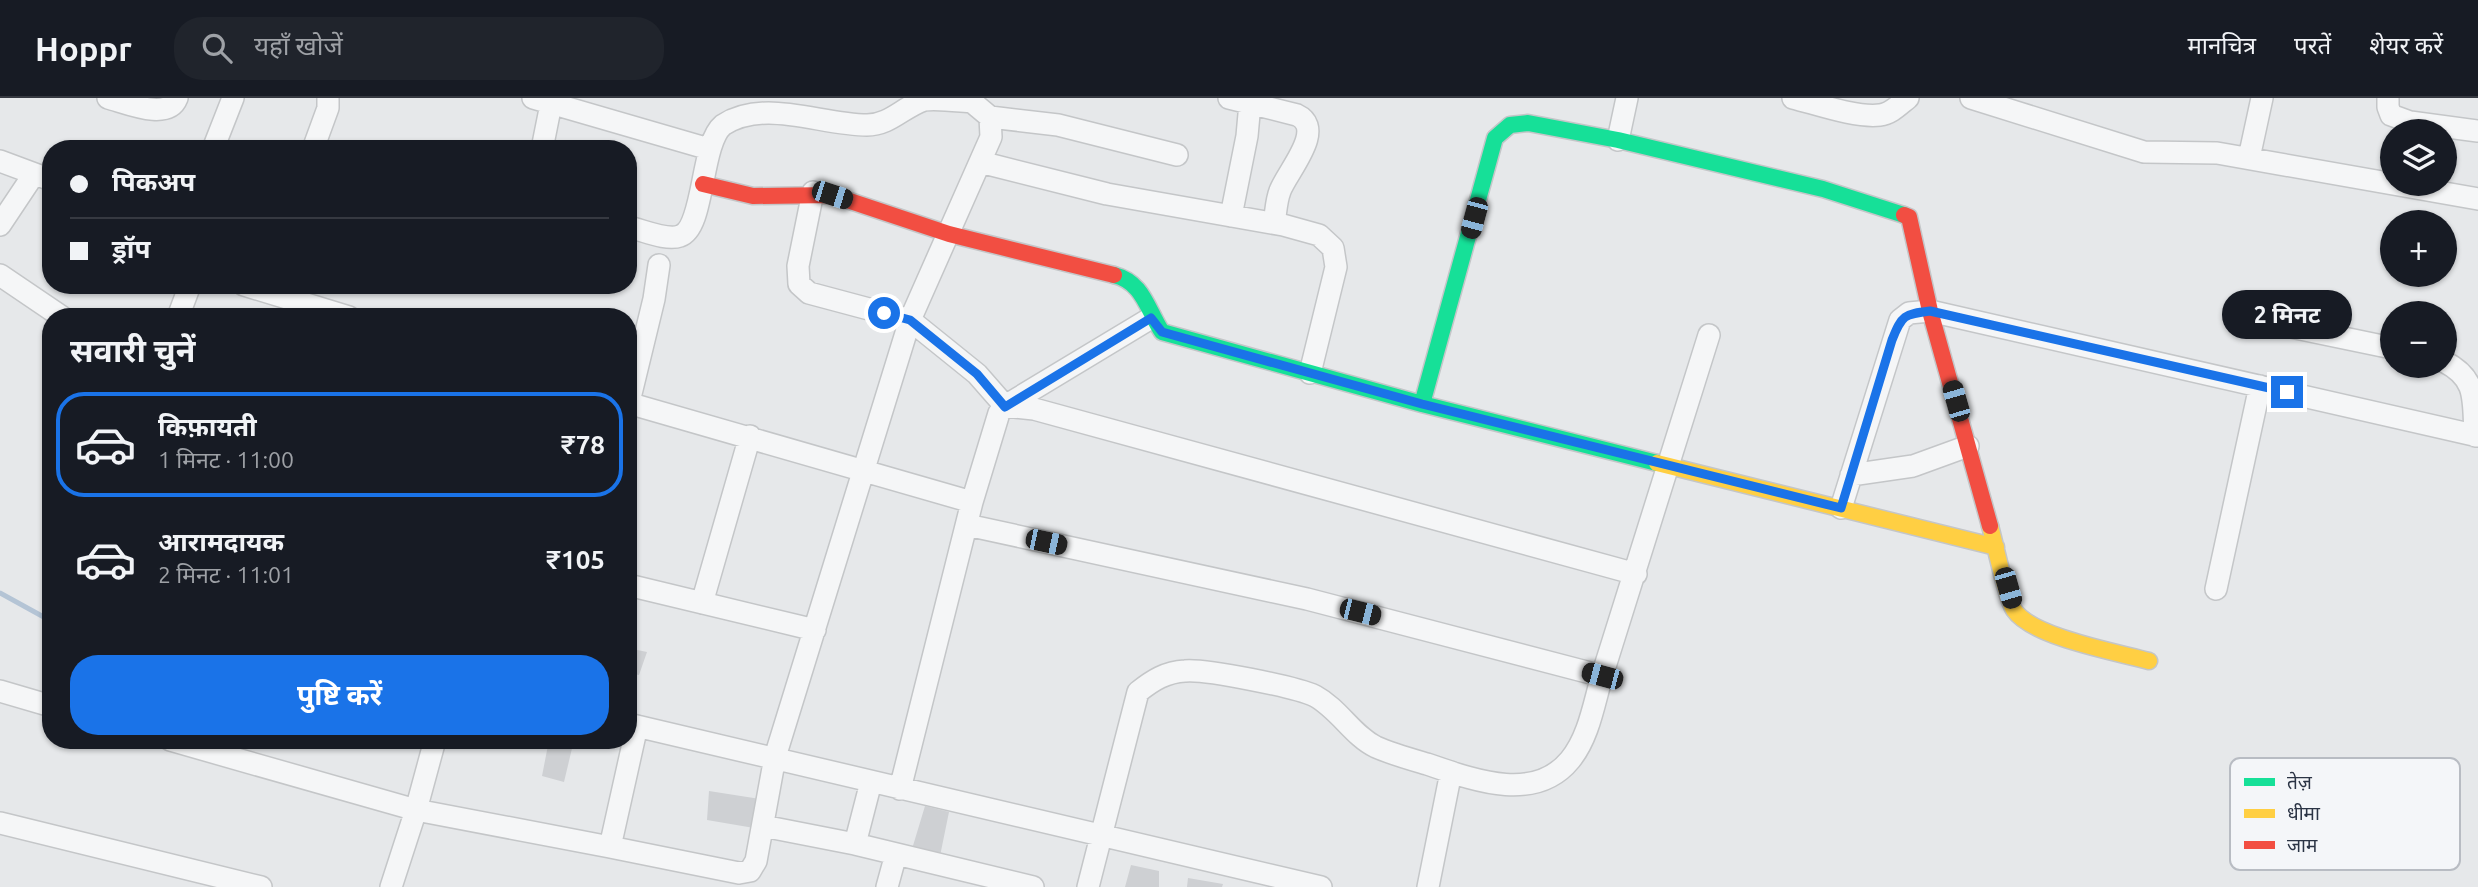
<!DOCTYPE html>
<html lang="hi">
<head>
<meta charset="utf-8">
<style>
	:root { --surface:#171b24; --page:#20242c; --text:#f1f3f6; --muted:#9ea1a6; --line:#363941; --accent:#1a73e8 }
	body { margin:0; font-family:Ubuntu,"Noto Sans Devanagari",sans-serif; background:var(--page); color:var(--text); height:100vh; display:flex; flex-direction:column; font-size:26px; white-space:nowrap }
	* { box-sizing:border-box; margin:0 }
	p { font-size:23px; color:var(--muted) }
	.icon { flex:none; width:38px; height:38px; fill:none; stroke:currentColor; stroke-width:2; stroke-linecap:round; stroke-linejoin:round }
	.map { position:relative; flex:1; overflow:hidden }
	.sheet { position:absolute; left:42px; top:210px; width:595px; height:441px; display:flex; flex-direction:column; background:var(--surface); border-radius:28px; box-shadow:0 2px 5px #0004 }
	.sheet>* { flex:none }
	.top-card { position:absolute; left:42px; top:42px; width:595px; height:154px; border-radius:28px; box-shadow:0 2px 5px #0004; display:grid; align-content:center; height:154px; padding:0 28px; background:var(--surface) }
	.fabs { position:absolute; left:2380px; top:21px; display:grid; gap:14px }
	.fabs a { display:grid; place-items:center; width:77px; height:77px; border-radius:50%; background:var(--surface); box-shadow:0 2px 5px #0004; font-size:35px }
	.end { position:absolute; width:32px; height:32px; margin:-16px; border:9px solid #1a73e8; background:#fff; box-shadow:0 0 0 4px #fff }
	.from { border-radius:50% }
	.bubble { position:absolute; height:49px; border-radius:24px; background:var(--surface); box-shadow:0 2px 5px #0004; font-size:23px; font-weight:700; line-height:49px; text-align:center }
	.car { position:absolute; width:21px; height:42px; margin:-21px -10px; border-radius:9px; box-shadow:0 0 5px 2px #0007; background:linear-gradient(#222 24%,#8ab4d8 0 40%,#222 0 76%,#8ab4d8 0 86%,#222 0) }
	.top-card b { display:flex; align-items:center; gap:24px; height:66px; font-size:26px }
	.top-card b+b { border-top:2px solid var(--line) }
	.top-card i { width:18px; height:18px; background:var(--text) }
	ul { padding:0; list-style:none }
	li { display:flex; align-items:center; gap:21px; height:105px; margin:0 14px 10px; padding:0 14px; border:4px solid transparent; border-radius:28px }
	li div { flex:1 }
	li b { display:block; font-size:26px }
	li em { font-style:normal; font-weight:700 }
	li.active { border-color:var(--accent) }
	li>.icon { width:63px; height:63px; stroke-width:1.5 }
	h2 { padding:0 28px; font-size:32px; line-height:84px }
	.primary-button { display:flex; gap:14px; margin-top:auto; padding:14px 28px }
	.primary-button a { flex:1; height:80px; border-radius:28px; background:var(--accent); color:#fff; font-size:28px; font-weight:700; line-height:80px; text-align:center }
	header { display:flex; align-items:center; gap:42px; box-sizing:border-box; height:98px; padding:0 35px; background:var(--surface); border-bottom:2px solid var(--line) }
	header strong { font-size:33px }
	nav { display:flex; gap:38px; margin-inline-start:auto; font-size:24px }
	.search { width:490px; height:63px; background:var(--page); display:flex; align-items:center; gap:18px; box-sizing:border-box; padding:0 24px; border-radius:28px; color:var(--muted); font-size:26px }
	.map>svg:first-child { display:block }
</style>
</head>
<body>
<header>
<strong>Hoppr</strong>
<div class="search"><svg class="icon" aria-label="search" viewBox="0 0 24 24"><circle cx="10" cy="10" r="6"/><path d="M15 15l6 6"/></svg>यहाँ खोजें</div>
<nav><a>मानचित्र</a><a>परतें</a><a>शेयर करें</a></nav>
</header>
<div class="map">
<svg width="2478" height="789" viewBox="0 0 2478 789">
	<rect width="100%" height="100%" fill="#e6e8ea"/>
	<g fill="none" stroke-linecap="round" stroke-linejoin="round">
		<path stroke="#b4c4d5" stroke-width="5" d="M0,495l51,28"/>
	</g>
	<path fill="#ced0d3" d="M628,550l19,4 -8,23 -11,-2z
		M549,642h25l-10,42 -22,-6z
		M709,693l51,8 -6,29 -47,-8z
		M925,708l24,6 -9,44 -28,-7z
		M1131,767l28,6v16h-34z
		M1188,780l35,6 -1,3h-35z"/>
	<g fill="none" stroke-linecap="round" stroke-linejoin="round">
		<g stroke="#c4c6c8" stroke-width="24">
			<path id="street" d="M108,0c19,5 60,23 69,0
				M533,0l176,51
				M1229,0l68,17c30,14 -11,58 -17,76 -4,10 -4,22 -6,32
				M1793,0c24,6 63,20 87,17 11,-1 20,-11 28,-17
				M1971,0l173,54 73,1 261,46
				M2388,0v9l3,8 19,7 68,9
				M990,19l68,8 119,30
				M1618,42l9,-42
				M213,51l20,-51
				M313,51l15,-41v-10
				M542,51l9,-45
				M2249,60l13,-60
				M0,63l51,19
				M980,64l127,32 176,31 36,10 14,13 3,19 -26,106
				M813,94l-15,74 1,18 10,9 101,27 67,54 28,32 146,-88
				M1231,118l16,-80 3,-33
				M0,127l34,-51
				M628,129c15,3 38,14 52,9 25,-8 20,-92 43,-111 42,-27 97,0 144,0 23,0 36,-18 57,-25 13,-2 34,1 48,2
				M0,177l62,42
				M244,187l105,32
				M2238,218l154,32
				M178,219l12,-32
				M2445,264c33,17 28,39 30,74
				M628,305l344,99
				M628,308l26,-107 5,-34
				M1851,377l62,-9 55,-20
				M1841,410l59,-188 9,-7 21,-2 548,125
				M967,427l340,74 295,77 107,-341
				M628,487l187,45
				M2216,491l44,-203
				M702,505l48,-167
				M0,593l51,15
				M628,626l693,163
				M170,642l246,70 19,-70
				M900,691l72,-287 27,-89 6,-7 29,3 602,165
				M0,725l261,64
				M763,728l92,18 178,43
				M855,746l16,-62
				M610,749l129,26 11,-2 6,-10 19,-104 135,-437 81,-183 -1,-20 -18,-15v-4
				M391,789l25,-77 194,37 27,-121
				M887,789l9,-33
				M1088,789l50,-195c15,-12 28,-20 47,-21 21,-2 111,16 130,25 24,13 38,40 61,51 16,7 34,12 51,17 44,15 107,40 143,-4 19,-23 24,-57 32,-84
				M1428,789l23,-115"/>
		</g>
		<g stroke="#c4c6c8" stroke-width="19">
			<path id="fast" d="M1114,177c29,7 33,34 48,57l260,72 235,59
				M1422,306l73,-266 15,-13 18,-2 90,17 205,49 81,26"/>
		</g>
		<g stroke="#c4c6c8" stroke-width="19">
			<path id="slow" d="M1657,365l339,84
				M1990,428c5,17 16,72 24,84 18,27 102,42 135,51"/>
		</g>
		<g stroke="#c4c6c8" stroke-width="19">
			<path id="jam" d="M703,86l50,12 79,-1 117,39 165,41
				M1904,117l5,2 21,94 60,215"/>
		</g>
		<use href="#street" stroke="#f5f6f7" stroke-width="21"/>
		<use href="#fast" stroke="#16e098" stroke-width="16"/>
		<use href="#slow" stroke="#ffcf43" stroke-width="16"/>
		<use href="#jam" stroke="#f24e42" stroke-width="16"/>
	</g>
	<g fill="none" stroke-linecap="round" stroke-linejoin="round">
		<path stroke="#1a73e8" stroke-width="9" d="M884,215l26,7 67,54 28,33 146,-89 11,14 260,72 419,104 51,-168c10,-25 12,-26 38,-29l357,81"/>
	</g>
	<rect x="2230" y="660" width="230" height="112" rx="10" fill="#f4f6f9" stroke="#b8bcc3" stroke-width="2"/>
	<rect x="2244" y="680" width="31" height="8" fill="#16e098"/>
	<rect x="2244" y="711" width="31" height="9" fill="#ffcf43"/>
	<rect x="2244" y="743" width="31" height="8" fill="#f24e42"/>
	<g font-size="19" fill="#2b3445">
		<text x="2287" y="691">तेज़</text>
		<text x="2287" y="722">धीमा</text>
		<text x="2287" y="754">जाम</text>
	</g>
</svg>
<div class="fabs">
<a><svg class="icon" aria-label="layers" viewBox="0 0 24 24"><path d="M12 4l9 5-9 5-9-5zM3 14l9 5 9-5"/></svg></a>
<a>+</a>
<a>−</a>
</div>
<i class="end from" style="left:884px;top:215px"></i>
<i class="end" style="left:2287px;top:294px"></i>
<div class="bubble" style="left:2222px;top:192px;width:130px">2 मिनट</div>
<i class="car" style="left:832px;top:97px;rotate:108deg"></i>
<i class="car" style="left:1474px;top:120px;rotate:195deg"></i>
<i class="car" style="left:1956px;top:303px;rotate:344deg"></i>
<i class="car" style="left:1046px;top:444px;rotate:102deg"></i>
<i class="car" style="left:2008px;top:490px;rotate:164deg"></i>
<i class="car" style="left:1360px;top:514px;rotate:104deg"></i>
<i class="car" style="left:1602px;top:578px;rotate:285deg"></i>
<div class="top-card">
<b><i class="from"></i>पिकअप</b>
<b><i></i>ड्रॉप</b>
</div>
<section class="sheet">
<h2>सवारी चुनें</h2>
<ul>
<li class="active"><svg class="icon" aria-label="car" viewBox="0 0 24 24"><path d="M5 17H2v-5l4-1 3-4h7l3 4 3 1v5h-3M9 17h6M6 11h13"/><circle cx="7" cy="17" r="2"/><circle cx="17" cy="17" r="2"/></svg><div><b>किफ़ायती</b><p>1 मिनट · 11:00</p></div><em>₹78</em></li>
<li><svg class="icon" aria-label="car" viewBox="0 0 24 24"><path d="M5 17H2v-5l4-1 3-4h7l3 4 3 1v5h-3M9 17h6M6 11h13"/><circle cx="7" cy="17" r="2"/><circle cx="17" cy="17" r="2"/></svg><div><b>आरामदायक</b><p>2 मिनट · 11:01</p></div><em>₹105</em></li>
</ul>
<div class="primary-button"><a>पुष्टि करें</a></div>
</section>
</div>
</body>
</html>
